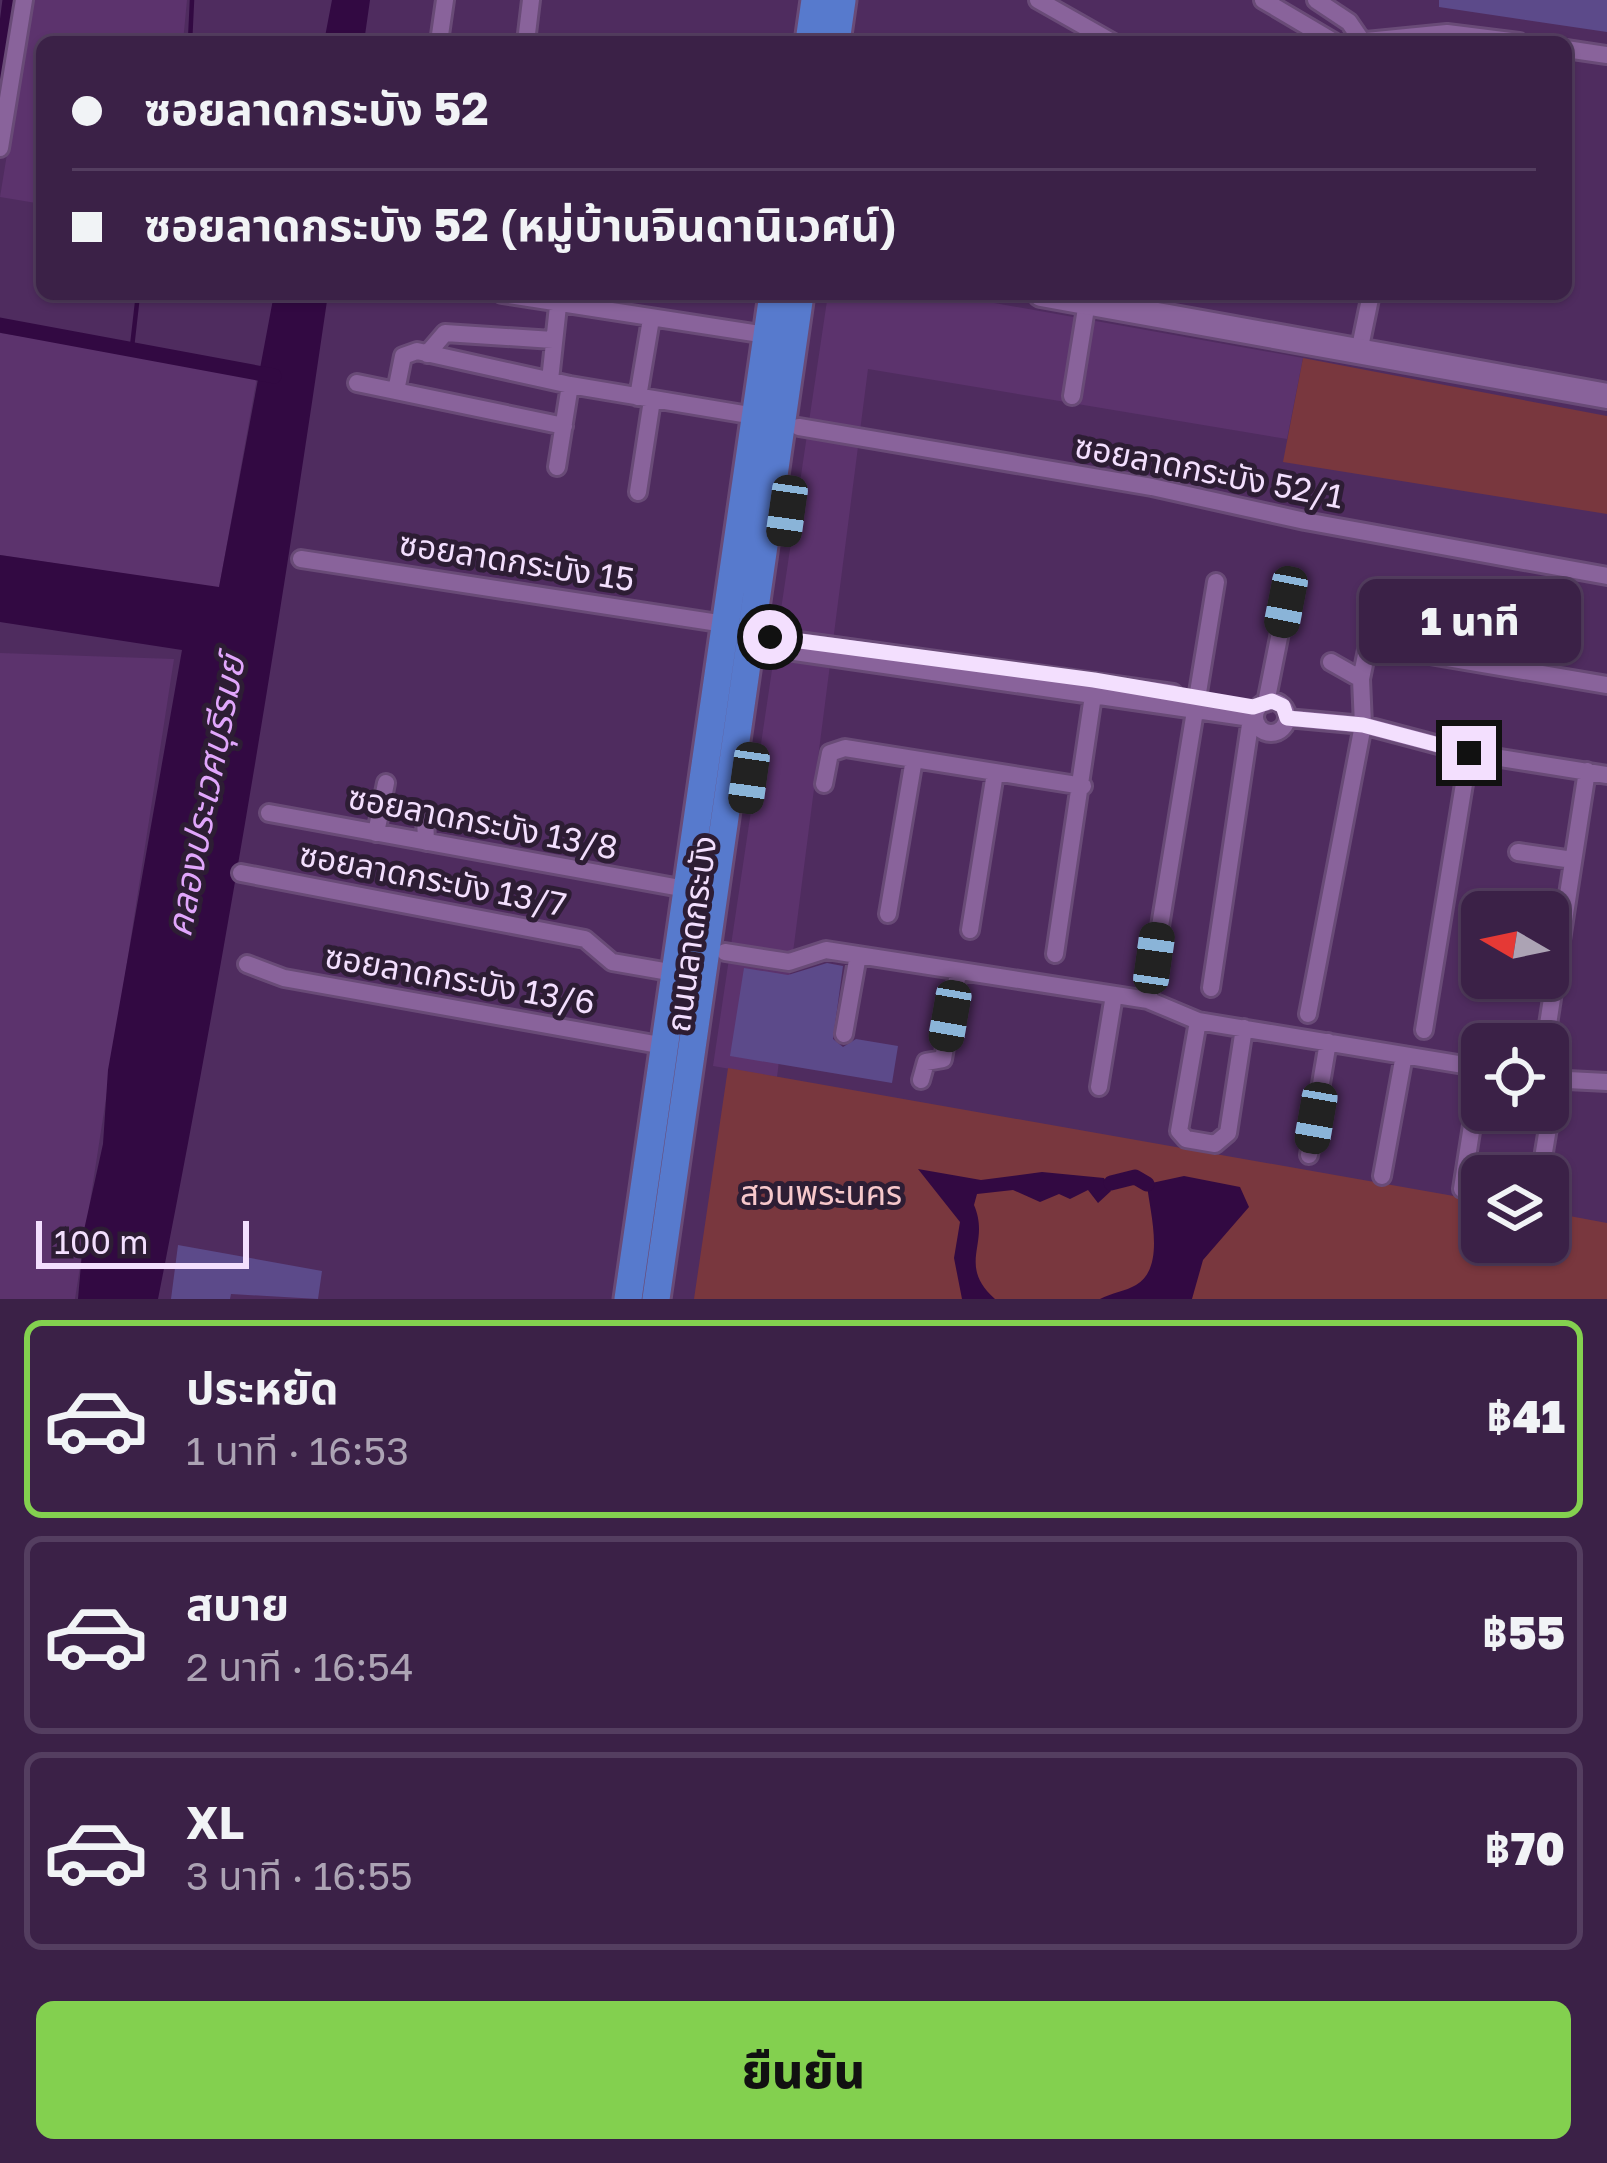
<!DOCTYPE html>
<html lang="th">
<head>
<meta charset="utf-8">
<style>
	:root { --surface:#3b2147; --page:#462e52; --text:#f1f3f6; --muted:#aca3b4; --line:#543e60; --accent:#83d04f }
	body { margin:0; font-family:"Golos Text","Noto Sans Thai",sans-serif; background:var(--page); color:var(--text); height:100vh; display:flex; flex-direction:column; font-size:45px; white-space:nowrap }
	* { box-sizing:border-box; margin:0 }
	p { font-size:39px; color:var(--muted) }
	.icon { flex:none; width:66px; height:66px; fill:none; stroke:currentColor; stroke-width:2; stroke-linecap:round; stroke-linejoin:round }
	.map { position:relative; height:1299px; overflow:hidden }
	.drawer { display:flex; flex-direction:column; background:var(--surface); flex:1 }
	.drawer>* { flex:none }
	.banner { position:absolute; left:36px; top:36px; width:1536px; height:264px; border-radius:18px; box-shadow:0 3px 9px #0004,0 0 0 3px var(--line); display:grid; align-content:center; height:264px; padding:0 36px; background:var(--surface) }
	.needle { width:78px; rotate:279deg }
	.buttons { position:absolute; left:1461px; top:891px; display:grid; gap:24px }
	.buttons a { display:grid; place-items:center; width:108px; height:108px; border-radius:18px; background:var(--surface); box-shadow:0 3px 9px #0004,0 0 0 3px var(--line); font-size:60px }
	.scale { position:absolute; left:36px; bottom:30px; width:213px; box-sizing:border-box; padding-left:12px; border:6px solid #f3dffe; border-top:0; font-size:33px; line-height:42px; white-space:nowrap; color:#f3dffe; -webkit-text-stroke:9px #2d1d34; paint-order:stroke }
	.end { position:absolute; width:54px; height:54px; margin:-27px; border:15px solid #f3dffe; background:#111; box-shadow:0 0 0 6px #111 }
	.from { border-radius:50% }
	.bubble { position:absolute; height:84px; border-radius:18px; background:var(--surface); box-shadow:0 3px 9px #0004,0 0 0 3px var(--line); font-size:39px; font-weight:800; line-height:84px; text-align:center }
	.car { position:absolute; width:36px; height:72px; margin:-36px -18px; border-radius:15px; box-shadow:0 0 9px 3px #0007; background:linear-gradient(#222 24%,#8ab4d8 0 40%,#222 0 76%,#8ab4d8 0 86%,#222 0) }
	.banner b { display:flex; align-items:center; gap:42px; height:114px; font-size:45px }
	.banner b+b { border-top:3px solid var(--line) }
	.banner i { width:30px; height:30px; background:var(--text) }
	ul { padding:21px 0 0; list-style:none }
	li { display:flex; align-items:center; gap:36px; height:198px; margin:0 24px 18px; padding:0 12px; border:6px solid var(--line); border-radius:18px }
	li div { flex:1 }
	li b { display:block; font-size:45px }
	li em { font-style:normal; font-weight:800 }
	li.selected { border-color:var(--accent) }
	li>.icon { width:108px; height:108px; stroke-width:1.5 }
	.primary-button { display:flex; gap:24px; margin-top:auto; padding:24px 36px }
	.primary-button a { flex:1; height:138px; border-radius:18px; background:var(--accent); color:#111; font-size:48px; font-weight:800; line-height:138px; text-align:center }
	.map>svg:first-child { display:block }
</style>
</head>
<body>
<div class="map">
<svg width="1607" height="1299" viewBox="0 0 1607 1299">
	<rect width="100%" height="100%" fill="#4f2c5f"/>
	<path fill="#5c336d" d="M32,0h155l-4,42h-141v162l-42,-7z
		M828,294h116l359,64 -16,81 -419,-70 -91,708 -64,-11z
		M0,333l258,39 -39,216 -219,-33z
		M0,653l174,6 -99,640h-75z"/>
	<path fill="#79373e" d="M1303,358l304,58v98l-324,-52z
		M728,1068l754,133v41h66v-30l59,11v76h-913z"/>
	<path fill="#320942" d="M332,0h38l-6,42h-40z
		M274,294h54c-49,337 -104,671 -170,1005h-80l6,-69 19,-86 5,-74 74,-420 -182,-28v-67l219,32z
		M918,1169l63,11 61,-8 62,6 7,13 -13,12 -10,-13 -18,9 -11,-5 -19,8 -27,-12 -36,4 -3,11c17,39 -18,59 21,94h-33l-8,-41 6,-36z
		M1184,1176l56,11 9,20 -46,53 -11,39h-92c11,-6 26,-8 36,-14 31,-18 13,-75 11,-101z"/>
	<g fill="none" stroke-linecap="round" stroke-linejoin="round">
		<path stroke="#320942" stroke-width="4.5" d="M190,42l2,-42
			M132,347l6,-53"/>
		<path stroke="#320942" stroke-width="15" d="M0,78l10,-78
			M0,325l274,51
			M1111,1183l24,-6 12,7"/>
	</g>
	<path fill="#5c4a8a" d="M1439,0h168v32l-168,-25z
		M827,963l16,3 -10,73 10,8 13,-8 42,7 -6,37 -162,-27 14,-88 44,7z
		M178,1245l144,26 -4,28 -87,-5 -1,5h-59z"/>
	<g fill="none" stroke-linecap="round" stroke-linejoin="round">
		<g stroke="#694b77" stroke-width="22">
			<path id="street" d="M1038,0l74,42
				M1263,0l71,42
				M1316,0l33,22 13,19
				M439,42l6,-42
				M526,42l5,-42
				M1356,42l91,-9 72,9
				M1566,49l41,6
				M0,148l24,-148
				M502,294l265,41
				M1359,352l12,-58
				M427,354l18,-21 108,7
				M550,380l8,-74
				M357,383l207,43
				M396,391l7,-35 14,-5 153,34 185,31
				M1072,396l15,-94
				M638,397l13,-78
				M799,427l353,60 153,34 302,55
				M557,467l13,-82
				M638,492l14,-92
				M301,559l424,65
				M770,637l403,56
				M767,648l484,70 6,6
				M1331,662l30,17
				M1255 717a16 16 0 1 1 32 0a16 16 0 1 1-32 0Z
				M1266,703l20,-101
				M1287,718l76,7 106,28 138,22
				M824,784l6,-31 15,-5 238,38
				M382,802l43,14 1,26
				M269,813l417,76
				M376,833l10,-50
				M1518,852l55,8
				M241,873l344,66 27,23 63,11
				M888,914l26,-155
				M970,930l25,-157
				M725,952l64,10 37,-12 322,50 50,21 284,47
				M1055,954l40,-272
				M247,964l37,14 381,68
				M1211,988l40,-270
				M1148,1000l68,-418
				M1308,1014l55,-289 -2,-46 6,-29 10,-4 230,39
				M1198,1021l-19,110 7,8 29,5 13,-11 16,-105
				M1424,1030l45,-277
				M844,1034l14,-79
				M1545,1044l42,-273
				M1548,1079l59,3
				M921,1080l5,-18 17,-3 15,-86
				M1099,1087l15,-92
				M1309,1155l19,-113
				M1382,1176l22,-121
				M1540,1176l16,-96
				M1462,1189l19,-121"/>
		</g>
		<g stroke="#694b77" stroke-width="30">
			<path id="secondary" d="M1041,294l566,102"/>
		</g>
		<g stroke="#694b77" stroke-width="33">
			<path id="primary" d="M809,42l6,-42
				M836,42l6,-42
				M628,1299l145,-1005
				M656,1299l144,-1005"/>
		</g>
		<use href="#street" stroke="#89639b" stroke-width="16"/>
		<use href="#secondary" stroke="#89639b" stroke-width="24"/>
		<use href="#primary" stroke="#577acd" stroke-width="27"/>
	</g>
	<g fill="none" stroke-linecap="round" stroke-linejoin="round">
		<path stroke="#f3dffe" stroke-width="15" d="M770,637l324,43 159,27 19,-6 11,5 4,12 76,7 106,28"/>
	</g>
	<g text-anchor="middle" stroke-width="10" stroke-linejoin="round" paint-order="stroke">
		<g font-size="33" fill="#f3dffe" stroke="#2d1d34">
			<text transform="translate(1209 471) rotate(11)" y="12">ซอยลาดกระบัง 52/1</text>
			<text transform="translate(517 561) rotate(9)" y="12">ซอยลาดกระบัง 15</text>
			<text transform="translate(483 822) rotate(11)" y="12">ซอยลาดกระบัง 13/8</text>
			<text transform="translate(433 879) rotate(11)" y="12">ซอยลาดกระบัง 13/7</text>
			<text transform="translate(691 934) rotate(-82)" y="12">ถนนลาดกระบัง</text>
			<text transform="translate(460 979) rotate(10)" y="12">ซอยลาดกระบัง 13/6</text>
		</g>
		<g font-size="33" fill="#f7c8cb" stroke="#2d1d34">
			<text x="821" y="1205">สวนพระนคร</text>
		</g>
		<g font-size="36" font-style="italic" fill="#e1a6fc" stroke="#2d1d34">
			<text transform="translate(205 796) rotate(-79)" y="13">คลองประเวศบุรีรมย์</text>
		</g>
	</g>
</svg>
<div class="buttons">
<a><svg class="needle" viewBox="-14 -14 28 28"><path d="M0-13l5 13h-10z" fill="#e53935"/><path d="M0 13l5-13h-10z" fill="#aca3b4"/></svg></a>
<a><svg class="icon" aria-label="locate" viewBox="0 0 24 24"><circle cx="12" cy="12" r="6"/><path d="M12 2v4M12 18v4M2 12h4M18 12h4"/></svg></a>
<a><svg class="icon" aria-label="layers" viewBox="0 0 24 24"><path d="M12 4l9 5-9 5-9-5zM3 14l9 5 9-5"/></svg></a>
</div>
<div class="scale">100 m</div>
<i class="end from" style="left:770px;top:637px"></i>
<i class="end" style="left:1469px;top:753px"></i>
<div class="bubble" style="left:1359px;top:579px;width:222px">1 นาที</div>
<i class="car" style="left:787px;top:511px;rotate:188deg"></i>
<i class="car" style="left:1286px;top:602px;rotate:191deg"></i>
<i class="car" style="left:749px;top:778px;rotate:188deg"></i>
<i class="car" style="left:1154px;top:958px;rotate:8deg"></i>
<i class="car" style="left:950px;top:1016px;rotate:190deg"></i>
<i class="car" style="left:1316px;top:1118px;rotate:190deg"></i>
<div class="banner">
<b><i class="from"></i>ซอยลาดกระบัง 52</b>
<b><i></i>ซอยลาดกระบัง 52 (หมู่บ้านจินดานิเวศน์)</b>
</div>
</div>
<section class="drawer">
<ul>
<li class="selected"><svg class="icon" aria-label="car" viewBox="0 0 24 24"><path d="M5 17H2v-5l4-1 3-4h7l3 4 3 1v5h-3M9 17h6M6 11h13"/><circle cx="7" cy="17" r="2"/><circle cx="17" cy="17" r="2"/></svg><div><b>ประหยัด</b><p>1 นาที · 16:53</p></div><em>฿41</em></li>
<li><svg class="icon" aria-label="car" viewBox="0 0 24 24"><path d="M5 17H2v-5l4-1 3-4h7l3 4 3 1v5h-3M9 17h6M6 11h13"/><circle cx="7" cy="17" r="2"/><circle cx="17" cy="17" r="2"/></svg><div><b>สบาย</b><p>2 นาที · 16:54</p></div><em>฿55</em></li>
<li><svg class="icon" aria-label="car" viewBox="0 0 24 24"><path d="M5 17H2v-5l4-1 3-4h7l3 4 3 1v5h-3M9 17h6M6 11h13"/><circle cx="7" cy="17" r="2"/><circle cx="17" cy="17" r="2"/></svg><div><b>XL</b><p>3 นาที · 16:55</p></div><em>฿70</em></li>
</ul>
<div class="primary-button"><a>ยืนยัน</a></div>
</section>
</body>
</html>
